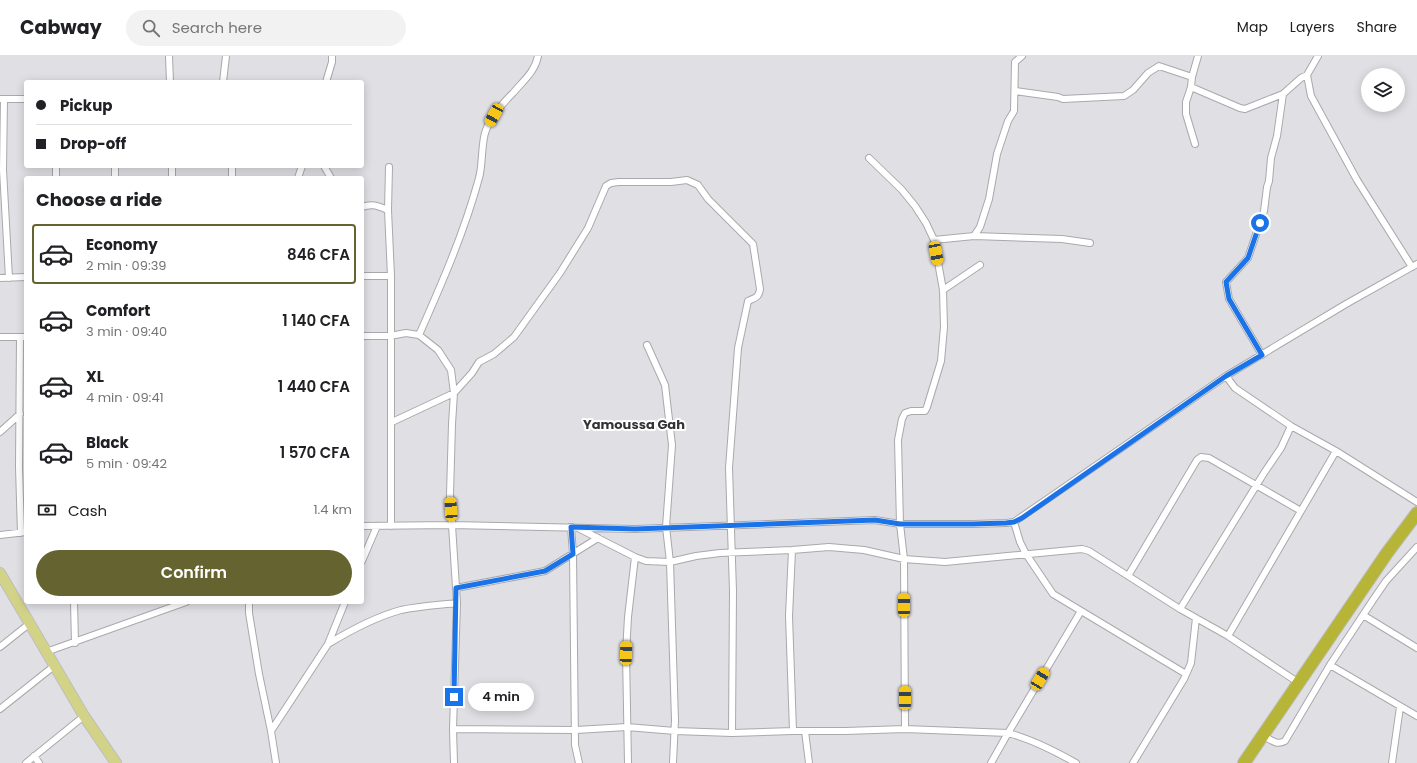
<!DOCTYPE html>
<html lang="en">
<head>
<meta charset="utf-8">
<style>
	:root { --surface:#fff; --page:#f2f2f2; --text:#202124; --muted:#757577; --line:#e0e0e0; --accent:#656431 }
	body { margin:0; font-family:Poppins,sans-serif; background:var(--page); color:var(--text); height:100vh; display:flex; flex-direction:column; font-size:15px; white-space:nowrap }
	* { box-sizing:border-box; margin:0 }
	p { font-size:13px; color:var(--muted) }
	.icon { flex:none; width:22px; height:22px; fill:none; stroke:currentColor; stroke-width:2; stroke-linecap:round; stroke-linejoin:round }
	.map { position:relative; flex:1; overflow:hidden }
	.panel { position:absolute; left:24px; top:120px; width:340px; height:428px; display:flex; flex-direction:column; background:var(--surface); border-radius:4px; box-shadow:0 2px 10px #0003 }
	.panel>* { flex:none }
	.guide { position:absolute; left:24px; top:24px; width:340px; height:88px; border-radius:4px; box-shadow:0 2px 10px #0003; display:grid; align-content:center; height:88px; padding:0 12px; background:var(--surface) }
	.fabs { position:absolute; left:1361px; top:12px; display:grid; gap:8px }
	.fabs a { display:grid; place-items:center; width:44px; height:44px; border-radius:50%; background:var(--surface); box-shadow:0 2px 10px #0003; font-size:20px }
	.end { position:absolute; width:18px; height:18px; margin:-9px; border:5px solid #1a73e8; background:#fff; box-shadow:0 0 0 2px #fff }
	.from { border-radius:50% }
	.bubble { position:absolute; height:28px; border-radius:14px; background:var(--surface); box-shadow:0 2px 10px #0003; font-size:13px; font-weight:600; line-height:28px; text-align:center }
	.car { position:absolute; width:12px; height:24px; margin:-12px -6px; border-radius:5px; box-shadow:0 0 3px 1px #0007; background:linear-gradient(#f5c518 24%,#345 0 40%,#f5c518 0 76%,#345 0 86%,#f5c518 0) }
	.guide b { display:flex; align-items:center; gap:14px; height:38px; font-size:15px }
	.guide b+b { border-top:1px solid var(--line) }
	.guide i { width:10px; height:10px; background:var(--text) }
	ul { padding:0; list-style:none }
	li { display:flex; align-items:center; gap:12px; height:60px; margin:0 8px 6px; padding:0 4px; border:2px solid transparent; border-radius:4px }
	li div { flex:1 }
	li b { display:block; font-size:15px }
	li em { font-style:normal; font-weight:600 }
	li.on { border-color:var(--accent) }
	li>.icon { width:36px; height:36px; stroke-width:1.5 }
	h2 { padding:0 12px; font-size:18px; line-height:48px }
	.pay { display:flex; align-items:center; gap:10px; height:44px; padding:0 12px; font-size:15px }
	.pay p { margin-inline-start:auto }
	.action { display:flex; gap:8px; margin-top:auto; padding:8px 12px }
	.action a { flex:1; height:46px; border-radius:24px; background:var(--accent); color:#fff; font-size:16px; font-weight:600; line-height:46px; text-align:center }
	header { display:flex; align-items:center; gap:24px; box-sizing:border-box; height:56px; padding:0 20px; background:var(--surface); border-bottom:1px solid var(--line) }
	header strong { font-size:19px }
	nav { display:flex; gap:22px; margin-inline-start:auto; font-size:14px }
	.search { width:280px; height:36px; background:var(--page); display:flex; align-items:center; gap:10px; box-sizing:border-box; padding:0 14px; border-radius:22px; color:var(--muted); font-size:15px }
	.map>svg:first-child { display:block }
</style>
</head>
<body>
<header>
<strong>Cabway</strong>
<div class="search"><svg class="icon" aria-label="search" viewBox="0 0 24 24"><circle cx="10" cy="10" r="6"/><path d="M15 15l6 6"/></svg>Search here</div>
<nav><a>Map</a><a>Layers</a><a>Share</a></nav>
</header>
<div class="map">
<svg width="1417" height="707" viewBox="0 0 1417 707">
	<rect width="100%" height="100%" fill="#e0dfe4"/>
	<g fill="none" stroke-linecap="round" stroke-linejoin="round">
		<g stroke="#a9a9ad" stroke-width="8">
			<path id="street" d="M169,0l1,26
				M1318,0l-11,19 4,21 46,84 55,87
				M223,26l3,-26
				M326,26l6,-20v-6
				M1191,31l49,21 5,1 38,-15 18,-16 6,-3
				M1015,35l43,6 5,2 61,-3 9,-6 15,-17 11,-7 33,11
				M0,43h26
				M4,43l-1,71 6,108
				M1195,88l-9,-30v-12l5,-15 1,-10 6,-21
				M869,102l33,32 13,16 11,17 8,17 9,50 1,37 -3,34 -14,46 -2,4h-14l-6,2 -3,6 -4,21 2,84 4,35 1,170
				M115,110v12
				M172,110v12
				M232,110v12
				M324,110l7,12
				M389,111l-1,43 3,66v250
				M56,122v-12
				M298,122l4,-12
				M362,151c10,-4 16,-1 26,3
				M974,180l6,-9 9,-28 8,-45 11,-33 6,-10 1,-49 7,-6
				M934,184l40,-4 88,3 28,4
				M362,220h29
				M0,222l26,-1
				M943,234l37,-25
				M419,279c23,-52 45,-102 60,-157 4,-14 2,-36 7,-48 5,-14 17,-27 27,-37 10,-12 22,-21 25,-37
				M362,280h28l16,-3 13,2 19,15 13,20 3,23 -2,31 -2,70 7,109 -4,126 1,34
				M0,281h26
				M20,281l-1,130 2,66
				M647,289l18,40 7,60 -6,82 4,35 5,158 -2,43
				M1262,299l-33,-56 -3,-17 22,-24 16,-47 3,-24 2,-6 2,-23 6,-22 6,-42
				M1226,320l9,12 56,38 45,25 81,51
				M392,366l62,-29 18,-20 7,-11 15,-8 20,-17 46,-64 28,-45 18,-42 5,-3 8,-1h52l16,-2 11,5 10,14 45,45 7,45c-1,9 -6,9 -12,12l-10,47 -9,120 4,123 -1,142
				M0,376l20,-18
				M1014,466l6,20 6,12 27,40 133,80
				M362,470l90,-1 183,4 240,-9 25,4h73l33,-1 8,-1 212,-146 120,-72 71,-40
				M571,471l2,27 2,191 4,18
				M580,473l55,28 11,4 24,1 26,-6 24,-3 72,-3 37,-3 35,3 40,9 41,3 137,-13 7,2 91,58 48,27 71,47
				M0,479l26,-3
				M792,494l-3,66 4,115
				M362,505l15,-35
				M1128,520l69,-116 4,-3 8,1 92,53
				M456,532l89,-17 53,-33
				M74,546l1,41
				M249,546v11l10,61 12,57
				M1180,553l84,-136 17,-25 10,-22
				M1363,559l54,33
				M1228,580l108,-185
				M328,588c23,-14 47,-27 73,-34 18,-4 38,-5 56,-7
				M0,591l29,-23
				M46,596l140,-50
				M1330,609l87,51
				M0,653l54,-43
				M453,673l123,1 51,-3 48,4 57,2 61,-2h52l60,-2 103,4c23,6 47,18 68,30
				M805,675l4,32
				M1262,679c8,4 14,11 23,6l45,-76 43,-65 13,-19 31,-34
				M34,700l5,7
				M26,707l58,-47
				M276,707l-5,-32 57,-87 17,-42
				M628,707l-2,-110 2,-36 7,-60
				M991,707l17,-30 73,-122
				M1133,707l51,-84 7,-16 5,-45
				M1392,707l8,-56"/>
		</g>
		<g stroke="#bebebe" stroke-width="12">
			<path id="primary" d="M0,517l84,143 32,47"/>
		</g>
		<g stroke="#bebebe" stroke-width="14">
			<path id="highway" d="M1244,707l143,-210 30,-40"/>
		</g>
		<use href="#street" stroke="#fff" stroke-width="6"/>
		<use href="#primary" stroke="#d3d388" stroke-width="10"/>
		<use href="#highway" stroke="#b6b538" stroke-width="12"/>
	</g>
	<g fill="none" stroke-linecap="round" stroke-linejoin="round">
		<path stroke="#1a73e8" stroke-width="5" d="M454,641l2,-109 89,-17 28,-17 -2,-27 64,2 240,-9 25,4h73l33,-1 8,-1 8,-4 204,-142 36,-21 -33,-56 -3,-17 22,-24 12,-35"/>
	</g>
	<g text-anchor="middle" stroke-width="4" stroke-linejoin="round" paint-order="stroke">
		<g font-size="13" font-weight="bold" fill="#333336" stroke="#fff">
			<text x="634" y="373">Yamoussa Gah</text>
		</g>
	</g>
</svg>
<div class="fabs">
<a><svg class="icon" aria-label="layers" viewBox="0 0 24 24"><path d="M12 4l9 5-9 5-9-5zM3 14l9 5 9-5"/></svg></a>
</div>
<i class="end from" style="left:1260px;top:167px"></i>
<i class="end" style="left:454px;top:641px"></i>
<div class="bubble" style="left:468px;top:627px;width:66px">4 min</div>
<i class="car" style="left:494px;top:59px;rotate:209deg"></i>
<i class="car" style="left:936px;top:197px;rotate:169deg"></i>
<i class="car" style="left:451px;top:453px;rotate:356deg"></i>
<i class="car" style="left:904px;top:549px;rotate:0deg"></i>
<i class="car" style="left:626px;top:597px;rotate:2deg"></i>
<i class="car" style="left:1040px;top:623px;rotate:31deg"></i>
<i class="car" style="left:905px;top:642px;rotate:0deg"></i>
<div class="guide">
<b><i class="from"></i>Pickup</b>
<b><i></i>Drop-off</b>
</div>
<section class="panel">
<h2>Choose a ride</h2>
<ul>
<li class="on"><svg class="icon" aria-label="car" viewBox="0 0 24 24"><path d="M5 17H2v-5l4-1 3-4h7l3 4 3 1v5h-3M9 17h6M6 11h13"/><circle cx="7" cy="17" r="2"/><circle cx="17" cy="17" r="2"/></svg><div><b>Economy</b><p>2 min · 09:39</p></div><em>846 CFA</em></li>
<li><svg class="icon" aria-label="car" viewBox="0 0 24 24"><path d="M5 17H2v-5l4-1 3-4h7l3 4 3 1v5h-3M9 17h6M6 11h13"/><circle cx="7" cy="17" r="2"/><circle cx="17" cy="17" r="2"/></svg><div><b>Comfort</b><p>3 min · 09:40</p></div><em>1 140 CFA</em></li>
<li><svg class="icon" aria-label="car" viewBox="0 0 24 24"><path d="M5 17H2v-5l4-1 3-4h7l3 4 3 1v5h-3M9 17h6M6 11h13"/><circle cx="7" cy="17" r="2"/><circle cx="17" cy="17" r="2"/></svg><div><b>XL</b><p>4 min · 09:41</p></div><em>1 440 CFA</em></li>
<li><svg class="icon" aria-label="car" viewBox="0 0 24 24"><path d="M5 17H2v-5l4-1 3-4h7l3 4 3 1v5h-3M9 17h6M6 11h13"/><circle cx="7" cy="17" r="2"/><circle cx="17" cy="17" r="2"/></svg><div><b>Black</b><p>5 min · 09:42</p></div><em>1 570 CFA</em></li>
</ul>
<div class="pay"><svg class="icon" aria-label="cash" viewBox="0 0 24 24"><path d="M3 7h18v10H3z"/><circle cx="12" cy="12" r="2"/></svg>Cash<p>1.4 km</p></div>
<div class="action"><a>Confirm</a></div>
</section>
</div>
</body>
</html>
